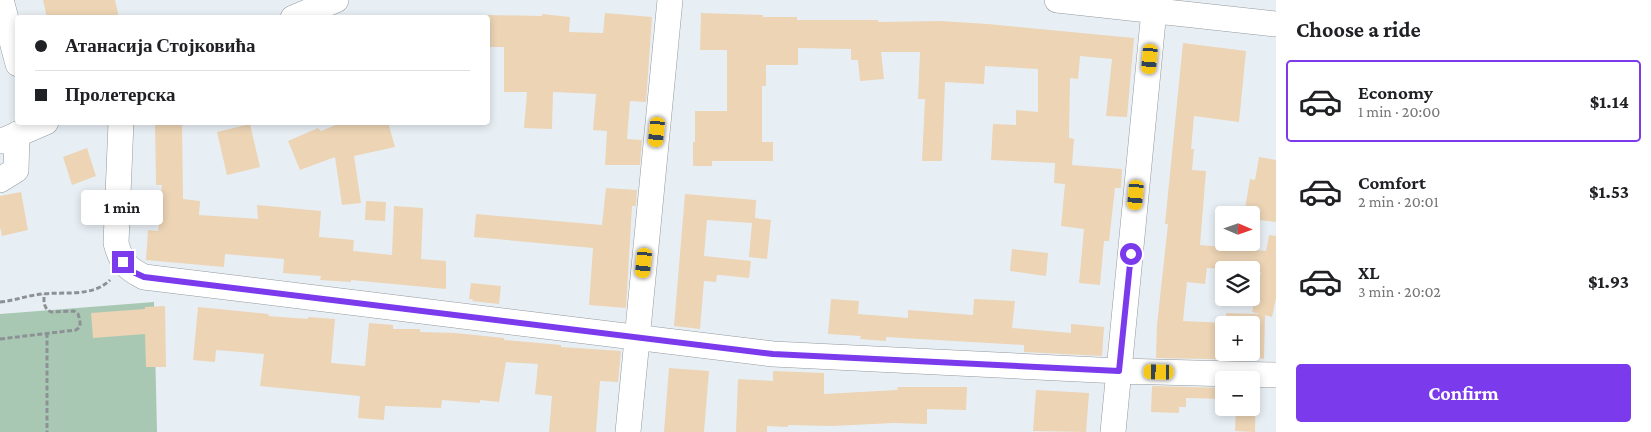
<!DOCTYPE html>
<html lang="en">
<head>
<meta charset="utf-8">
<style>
	:root { --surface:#fff; --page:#f6f6f6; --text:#202124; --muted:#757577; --line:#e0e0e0; --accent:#7c3aed }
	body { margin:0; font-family:"Crimson Pro",serif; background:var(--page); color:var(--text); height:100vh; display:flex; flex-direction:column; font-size:19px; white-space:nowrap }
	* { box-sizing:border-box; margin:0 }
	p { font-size:16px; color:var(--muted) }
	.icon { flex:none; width:28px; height:28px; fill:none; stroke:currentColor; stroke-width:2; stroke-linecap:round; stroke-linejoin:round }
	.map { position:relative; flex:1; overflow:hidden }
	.sheet { display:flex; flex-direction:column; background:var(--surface); width:375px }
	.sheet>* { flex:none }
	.guide { position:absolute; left:15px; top:15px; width:475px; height:110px; border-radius:5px; box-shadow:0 2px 8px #0003; display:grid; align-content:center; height:110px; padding:0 20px; background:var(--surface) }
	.needle { width:32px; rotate:92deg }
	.fabs { position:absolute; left:1215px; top:206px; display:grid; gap:10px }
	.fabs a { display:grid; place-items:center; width:45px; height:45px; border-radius:5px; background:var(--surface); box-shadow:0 2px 8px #0003; font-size:25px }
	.end { position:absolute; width:22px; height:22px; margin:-11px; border:6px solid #7c3aed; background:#fff; box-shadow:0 0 0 2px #fff }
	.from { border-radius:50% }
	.bubble { position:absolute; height:35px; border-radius:5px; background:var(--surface); box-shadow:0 2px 8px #0003; font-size:16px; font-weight:700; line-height:35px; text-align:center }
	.car { position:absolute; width:15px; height:30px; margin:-15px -8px; border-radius:6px; box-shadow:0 0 4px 1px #0007; background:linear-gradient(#f5c518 24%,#345 0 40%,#f5c518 0 76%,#345 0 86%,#f5c518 0) }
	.guide b { display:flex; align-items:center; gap:18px; height:48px; font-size:19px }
	.guide b+b { border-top:1px solid var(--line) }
	.guide i { width:12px; height:12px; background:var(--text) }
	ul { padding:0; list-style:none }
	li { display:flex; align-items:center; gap:15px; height:82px; margin:0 10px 8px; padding:0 10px; border:2px solid transparent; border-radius:5px }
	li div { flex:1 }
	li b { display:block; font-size:19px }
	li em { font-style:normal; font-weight:700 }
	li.on { border-color:var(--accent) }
	li>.icon { width:45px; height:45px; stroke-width:1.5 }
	h2 { padding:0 20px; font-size:22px; line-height:60px }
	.cta { display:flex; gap:10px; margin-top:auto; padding:10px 20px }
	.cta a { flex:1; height:58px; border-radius:5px; background:var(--accent); color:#fff; font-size:20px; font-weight:700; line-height:58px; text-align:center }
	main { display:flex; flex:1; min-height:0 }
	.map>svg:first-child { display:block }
</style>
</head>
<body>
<main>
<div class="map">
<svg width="1276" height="432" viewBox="0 0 1276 432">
	<rect width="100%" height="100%" fill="#e8eff4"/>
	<path fill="#a8c8b3" d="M154,302l3,130h-157v-118z"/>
	<path fill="#ecd4b5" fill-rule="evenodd" d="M43,0h72l4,18h-72z
		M605,13l47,4 -6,85 -16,-1 -3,38 15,1 -2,25h-35l2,-34 -14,-1 3,-36 -43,-2 -1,37 -28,-1 3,-36h-23v-45h-16v-32l54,1v-2l28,3 -1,15 34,1z
		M701,13l62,2v2h34v3h81v2l62,-1 48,3 146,14 -7,79 -21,-1 6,-57 -32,-3 -2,23 -8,-1 -1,60 5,1 -2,26 50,4 -1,19h-6l-6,53h-5l-4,44 -21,-2 5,-54 -23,-3 4,-42 -11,-1 1,-20 -64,-3 2,-36 23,1v-15l22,2v-43l-53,-3 -1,18 -39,-2 -3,79h-20l3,-62h-7l2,-47h-39l3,27 -24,2 -2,-21h-7v-11l-53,-1v17h-32v21h-4v56h11v19h-61v5h-19v-24h2v-31h32v-61h-27z
		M1183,43l63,8 -7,71 -45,-6 -3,33h3l-2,21 14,1 -6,74 66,6 3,-16 7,1v62l-4,19 -7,-2 -1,44 -7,-1v2l-101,-2 1,-33 11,-101h-3zM1207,268l54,4 -9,40 8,2 -34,-1v10l-43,-2 4,-39 18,2zM1224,325h27v27h-27z
		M155,122h27l1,77 17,2 -1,14 59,4 -1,-14 64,6 -2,26 35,3 -1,11 39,4 2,-49 29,2 -2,51 25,2v28l-95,-9v2l-31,-2 1,-4 -38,-3 1,-14 -59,-5 -1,13 -78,-7 2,-30 10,1 4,-46h-6z
		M343,122h45l7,25 -41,9 7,47 -19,2 -7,-48 -35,13 -12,-29 30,-13 3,3z
		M250,124l10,43 -33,8 -10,-43z
		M87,148l9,28 -24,9 -9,-28z
		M1259,157l17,3v62l-25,-3v-4h-7l6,-36 5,1z
		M606,188l31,2 -1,16h-4l-6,102 -37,-3 4,-57 -119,-11 2,-23 126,11z
		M21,192l7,38 -26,6 -2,-9v-31z
		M685,194l71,6 -1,18 16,2 -4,39 -18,-2 3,-34 -45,-3 -3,36 47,5 -2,17 -29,-3h-3l-1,7 -12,-1 -4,48 -26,-3z
		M366,201l20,1 -1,19 -20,-1z
		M1012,249l36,4 -2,23 -36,-5z
		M471,283l30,3 -2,18 -27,-3 1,-2h-4z
		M831,299l28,2 -1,13 50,4v-8l65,5 1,-16 41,2 -3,27 59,5v-9l33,3 -2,29 -78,-4v-7l-138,-8v4l-26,-2 1,-3 -33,-2z
		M165,306l1,61h-20l-1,-33 -52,4 -2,-25 54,-4v-2z
		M198,307l71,7 -1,2 40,3v-2l27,2 -4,44 34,3 4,-43 24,2v4h27v3l35,1 49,5v2l57,5v2l60,4 -3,31 -18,-1 -4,51h-47l3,-36 -17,-2 3,-30 -32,-2 -7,40 -19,-2v3l-38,-3 -1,8 -56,-2 -1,14 -26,-2 2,-22 -100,-10 4,-32 -48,-4 -1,12 -22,-2z
		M669,368l40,3 -5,61h-40z
		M773,371l51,2v21l73,-4 1,-3h69l-1,23 -39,-1v15l-33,-1 -62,3 -44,-1v2l-21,-1v6h-31l2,-53 35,2z
		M1152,386l72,2v11l-38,-1v9h-7v6l-28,-1z
		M1251,389h5l-1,43 -20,-1 1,-23h15z
		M1036,390l53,3 -3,39 -53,-1z"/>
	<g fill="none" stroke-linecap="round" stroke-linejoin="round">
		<g stroke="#93999e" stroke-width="26">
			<path id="minor" d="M1,0l17,64
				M1057,0l219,24
				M293,18l43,-18
				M121,122l-5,121c5,19 10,25 28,34l629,77 346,17 157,4
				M2,141l44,-19
				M0,180l16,-10 1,-36
				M628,432l42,-432
				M1113,432l42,-432"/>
		</g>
		<path stroke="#8d9195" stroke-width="3" stroke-dasharray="5 2.5" stroke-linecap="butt" d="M0,302c12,-1 23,-5 35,-7 24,-5 56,4 75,-15
			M47,333v99
			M0,339l76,-9c6,-3 4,-10 2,-16l-4,-3 -23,1c-8,-4 -7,-10 -7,-18"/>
		<use href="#minor" stroke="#fff" stroke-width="25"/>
	</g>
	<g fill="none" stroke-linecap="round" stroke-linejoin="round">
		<path stroke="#7c3aed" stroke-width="6" d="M123,262l8,9 13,6 629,77 346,17 12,-117"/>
	</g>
</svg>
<div class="fabs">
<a><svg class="needle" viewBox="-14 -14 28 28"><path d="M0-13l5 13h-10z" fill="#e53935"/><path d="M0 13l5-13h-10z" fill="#757577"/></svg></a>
<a><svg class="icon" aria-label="layers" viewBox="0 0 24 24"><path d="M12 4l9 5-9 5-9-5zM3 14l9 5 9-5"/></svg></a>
<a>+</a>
<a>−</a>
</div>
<i class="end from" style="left:1131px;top:254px"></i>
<i class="end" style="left:123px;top:262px"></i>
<div class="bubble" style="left:81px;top:190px;width:82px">1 min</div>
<i class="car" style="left:1150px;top:59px;rotate:185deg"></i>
<i class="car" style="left:657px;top:132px;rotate:186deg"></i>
<i class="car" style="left:1136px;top:195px;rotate:185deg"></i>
<i class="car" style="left:644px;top:263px;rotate:186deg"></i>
<i class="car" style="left:1159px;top:372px;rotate:271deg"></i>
<div class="guide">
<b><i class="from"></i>Атанасија Стојковића</b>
<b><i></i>Пролетерска</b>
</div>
</div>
<section class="sheet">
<h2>Choose a ride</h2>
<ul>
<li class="on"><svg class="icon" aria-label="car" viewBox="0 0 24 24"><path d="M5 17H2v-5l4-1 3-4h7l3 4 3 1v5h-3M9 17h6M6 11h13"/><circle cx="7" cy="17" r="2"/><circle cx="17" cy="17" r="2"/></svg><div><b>Economy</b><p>1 min · 20:00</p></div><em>$1.14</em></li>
<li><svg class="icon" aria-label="car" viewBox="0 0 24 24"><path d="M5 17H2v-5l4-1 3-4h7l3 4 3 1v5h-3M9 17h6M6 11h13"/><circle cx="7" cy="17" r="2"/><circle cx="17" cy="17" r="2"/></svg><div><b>Comfort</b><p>2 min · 20:01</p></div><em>$1.53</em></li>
<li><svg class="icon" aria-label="car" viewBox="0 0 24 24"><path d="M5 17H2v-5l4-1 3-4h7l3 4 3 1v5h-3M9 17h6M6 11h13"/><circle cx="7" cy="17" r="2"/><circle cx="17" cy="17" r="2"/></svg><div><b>XL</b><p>3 min · 20:02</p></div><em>$1.93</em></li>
</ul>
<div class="cta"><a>Confirm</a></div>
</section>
</main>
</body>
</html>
